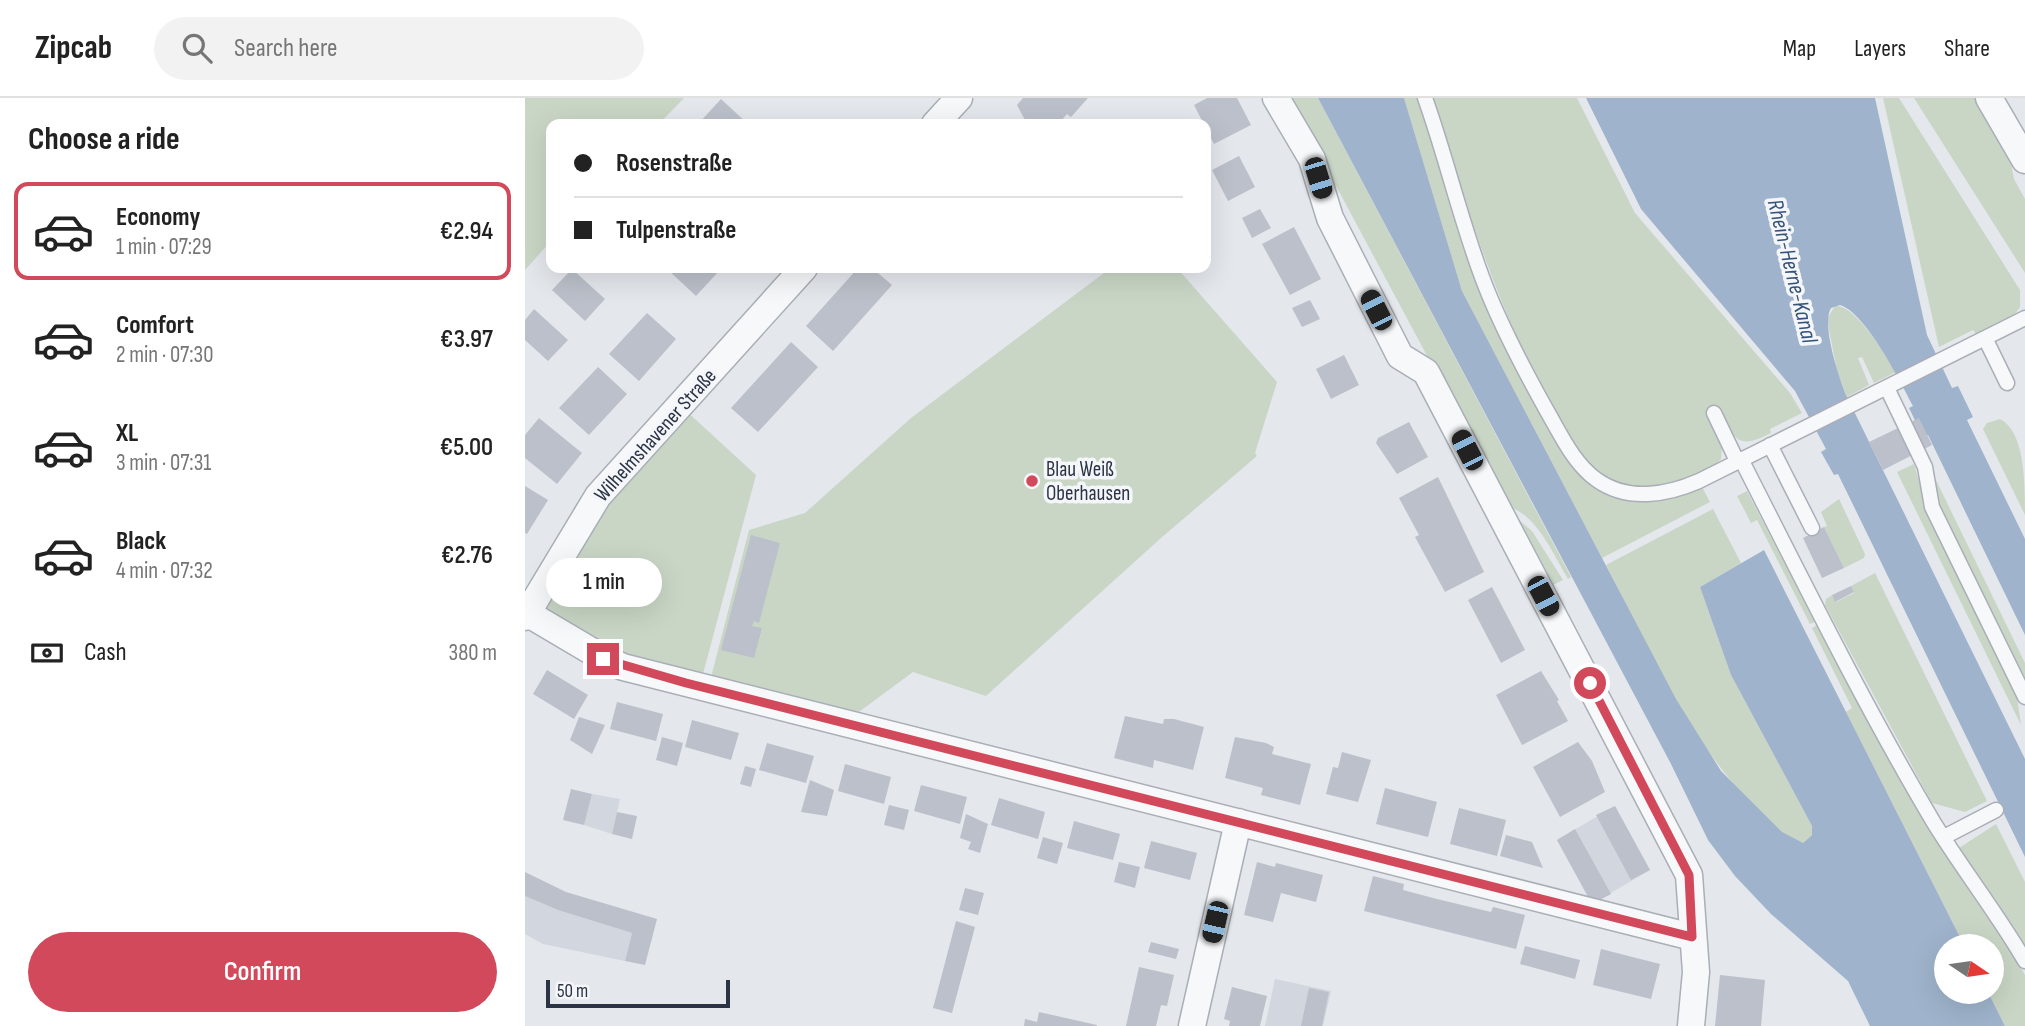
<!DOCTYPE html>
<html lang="en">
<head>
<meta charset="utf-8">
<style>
	:root { --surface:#fff; --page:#f2f2f2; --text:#222; --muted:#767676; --line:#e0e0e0; --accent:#d1495b }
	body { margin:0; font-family:"Sofia Sans Condensed",sans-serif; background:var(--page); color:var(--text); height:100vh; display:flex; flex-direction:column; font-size:26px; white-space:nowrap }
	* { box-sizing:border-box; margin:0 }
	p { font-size:23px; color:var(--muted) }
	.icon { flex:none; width:38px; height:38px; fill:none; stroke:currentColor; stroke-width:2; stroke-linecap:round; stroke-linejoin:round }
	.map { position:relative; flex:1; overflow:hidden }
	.panel { display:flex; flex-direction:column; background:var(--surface); width:525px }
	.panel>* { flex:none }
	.guide { position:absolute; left:21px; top:21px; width:665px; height:154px; border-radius:14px; box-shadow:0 7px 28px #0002; display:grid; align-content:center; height:154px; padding:0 28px; background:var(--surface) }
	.needle { width:46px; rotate:103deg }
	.controls { position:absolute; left:1409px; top:836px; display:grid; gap:14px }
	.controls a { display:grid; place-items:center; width:70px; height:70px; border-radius:50%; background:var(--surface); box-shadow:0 7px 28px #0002; font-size:35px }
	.scale { position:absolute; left:21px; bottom:18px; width:184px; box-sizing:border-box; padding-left:7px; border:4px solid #2b3445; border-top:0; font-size:19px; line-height:24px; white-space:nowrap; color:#2b3445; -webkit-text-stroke:5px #f4f6f9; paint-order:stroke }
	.end { position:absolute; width:32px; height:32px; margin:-16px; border:9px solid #d1495b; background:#fff; box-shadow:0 0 0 4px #fff }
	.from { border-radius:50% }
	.bubble { position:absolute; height:49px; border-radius:24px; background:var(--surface); box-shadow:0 7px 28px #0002; font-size:23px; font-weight:600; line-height:49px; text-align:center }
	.car { position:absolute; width:21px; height:42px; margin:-21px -10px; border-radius:9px; box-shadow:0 0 5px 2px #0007; background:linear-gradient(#222 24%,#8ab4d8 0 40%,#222 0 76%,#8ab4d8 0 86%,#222 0) }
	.guide b { display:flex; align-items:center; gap:24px; height:66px; font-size:26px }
	.guide b+b { border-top:2px solid var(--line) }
	.guide i { width:18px; height:18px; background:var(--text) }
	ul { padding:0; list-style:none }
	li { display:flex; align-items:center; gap:21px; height:98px; margin:0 14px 10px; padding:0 14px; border:4px solid transparent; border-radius:14px }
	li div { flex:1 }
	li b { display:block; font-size:26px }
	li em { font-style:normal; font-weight:600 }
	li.current { border-color:var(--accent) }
	li>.icon { width:63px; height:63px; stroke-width:1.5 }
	h2 { padding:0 28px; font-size:32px; line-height:84px }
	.pay { display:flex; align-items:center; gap:18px; height:77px; padding:0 28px; font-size:26px }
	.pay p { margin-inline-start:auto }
	.cta { display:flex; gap:14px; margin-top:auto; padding:14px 28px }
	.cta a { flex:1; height:80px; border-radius:42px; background:var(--accent); color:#fff; font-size:28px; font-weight:600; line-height:80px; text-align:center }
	header { display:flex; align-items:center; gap:42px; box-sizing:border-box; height:98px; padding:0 35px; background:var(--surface); border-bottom:2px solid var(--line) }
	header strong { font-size:33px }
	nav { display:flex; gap:38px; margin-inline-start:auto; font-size:24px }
	.search { width:490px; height:63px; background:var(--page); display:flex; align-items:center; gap:18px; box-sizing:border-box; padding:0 24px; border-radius:38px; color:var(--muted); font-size:26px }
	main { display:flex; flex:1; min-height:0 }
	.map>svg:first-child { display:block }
</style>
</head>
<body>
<header>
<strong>Zipcab</strong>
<div class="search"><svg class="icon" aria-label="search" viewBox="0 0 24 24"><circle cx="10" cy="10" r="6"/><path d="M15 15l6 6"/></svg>Search here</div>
<nav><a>Map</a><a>Layers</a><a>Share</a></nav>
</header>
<main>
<section class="panel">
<h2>Choose a ride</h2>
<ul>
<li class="current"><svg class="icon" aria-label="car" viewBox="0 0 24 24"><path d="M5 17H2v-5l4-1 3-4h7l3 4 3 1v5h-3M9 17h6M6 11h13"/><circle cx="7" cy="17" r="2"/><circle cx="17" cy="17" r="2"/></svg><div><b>Economy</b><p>1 min · 07:29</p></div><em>€2.94</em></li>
<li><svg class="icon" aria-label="car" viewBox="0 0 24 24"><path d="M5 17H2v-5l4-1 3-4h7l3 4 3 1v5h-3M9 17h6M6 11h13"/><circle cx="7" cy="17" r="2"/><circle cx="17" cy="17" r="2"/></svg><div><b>Comfort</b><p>2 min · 07:30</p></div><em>€3.97</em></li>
<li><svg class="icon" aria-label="car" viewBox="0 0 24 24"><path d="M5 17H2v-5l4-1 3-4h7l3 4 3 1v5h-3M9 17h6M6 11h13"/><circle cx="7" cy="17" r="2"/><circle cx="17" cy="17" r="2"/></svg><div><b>XL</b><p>3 min · 07:31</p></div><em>€5.00</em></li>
<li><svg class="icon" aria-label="car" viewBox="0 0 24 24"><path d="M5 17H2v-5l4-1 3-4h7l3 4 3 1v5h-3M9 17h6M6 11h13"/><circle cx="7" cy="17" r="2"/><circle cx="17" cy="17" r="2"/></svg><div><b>Black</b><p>4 min · 07:32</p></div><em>€2.76</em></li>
</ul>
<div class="pay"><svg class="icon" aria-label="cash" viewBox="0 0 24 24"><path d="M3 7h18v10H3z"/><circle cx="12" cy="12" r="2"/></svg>Cash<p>380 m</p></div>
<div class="cta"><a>Confirm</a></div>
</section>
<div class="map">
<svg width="1500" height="928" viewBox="0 0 1500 928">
	<rect width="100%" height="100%" fill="#e4e7ec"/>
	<path fill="#d2d6de" d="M67,696l28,5 -8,35 -28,-9z
		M1090,708l35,64 -58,34 -35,-64z
		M0,798l33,14 74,23 -7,28 -82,-17 -18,-10z
		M750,881l56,12 -8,35h-58z"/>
	<path fill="#c9d6c5" d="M0,0h159l-25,26h-108v117l-26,29z
		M764,0h29l253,479 -3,2c-14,-23 -32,-66 -60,-72z
		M879,0h14l57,182 20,48 82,144c38,31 81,35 125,15l8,15 -108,56 -140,-267z
		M907,0h145l58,115 155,180 12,20 -32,16 1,4c-35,18 -36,6 -51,-25l-12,4 14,32 -1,15c-13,14 -39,24 -57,27 -22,4 -43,0 -62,-12 -22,-14 -35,-41 -47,-63 -58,-100 -88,-204 -123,-313z
		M1358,0h16l121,192v17l-5,7 -39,20 -3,-4 -34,17z
		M1389,0h65l30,54 5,27 11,20v74z
		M595,170h57l100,114 -22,71 2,3 -96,82 -175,158 -73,-24 -69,51 -136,-34 41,-159 56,-17 106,-95 193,-145z
		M1310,208c20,-2 51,49 61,66l-22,11 -12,-26 -4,1 11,27 -22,12 -10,-26 -10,-52z
		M158,310l73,67 -53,199 -91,-21 -75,-44 47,-84z
		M1475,321c25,12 25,65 25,96l-42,-86 4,-6z
		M1389,366l13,45 90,189 4,27 -124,-253z
		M1409,378l91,187v23l-87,-181z
		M1222,393l68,131 -5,2 -53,-104 -6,3 -14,-27z
		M1314,401l26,55 -1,4 -20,10 -20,-41 3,-1 -6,-14z
		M1188,411l28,54 -41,24 31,88 81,151v9l-9,8c-13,-1 -25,-14 -35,-23 -75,-69 -115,-165 -162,-255z
		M988,417l19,16 31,49 -14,7z
		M1350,475l112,228 -22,11 -33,-9 -107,-198 1,-6 6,-4 4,7 18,-9 -3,-7z
		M1292,527l111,201 70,103 27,46v51h-20l-17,-34h3v-45h-26l-119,-235 6,-4 -40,-80z
		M1471,726l29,58v63l-66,-97z"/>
	<path fill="#9fb4cc" d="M793,0h86l58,193 214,408 45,72 61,61 21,11 9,-8v-9l-81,-151 -31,-88 64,-37 201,397h-19v45h42l17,34h-135l-22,-45 -77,-67 -36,-38 -27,-36 -37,-76z
		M1061,0h289l52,237 25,53 6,-2 15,31 -6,3 58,119v96l-97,-200 -5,2 -14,-29 4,-2c-13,-25 -47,-93 -73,-101l-9,3c-10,16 8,71 16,89l178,362v98l-187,-383 -4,1 -13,-23 5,-3 -31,-58 -154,-182z"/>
	<path fill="#bbc0ca" d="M498,0h65l-17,19 -4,-3 -7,8 2,2h-35l-10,-19z
		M682,0h30l14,27 -37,19 -20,-39z
		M196,1l27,25h-50z
		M714,58l16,31 -27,14 -16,-31z
		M735,111l11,19 -19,10 -10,-20z
		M769,129l27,52 -31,16 -28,-51z
		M141,170h50l3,3 -23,25z
		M333,170h14l20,17 -59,66 -27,-25z
		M47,171l33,30 -20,22 -33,-31z
		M785,202l10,19 -18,8 -10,-19z
		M9,211l34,31 -20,21 -23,-21v-20z
		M122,215l29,26 -37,42 -30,-27z
		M266,244l27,25 -60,65 -27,-24z
		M819,257l15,30 -28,14 -15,-30z
		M73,269l29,27 -38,41 -30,-27z
		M14,320l43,35 -25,31 -32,-26v-23z
		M1394,320l13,27 -49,25 -14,-28z
		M884,324l19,35 -31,17 -21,-31 2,-5z
		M913,379l46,95 -39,20 -30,-55 4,-2 -20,-37z
		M0,388l23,14 -21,34 -2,-1z
		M1299,429l20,41 -22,10 -19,-40z
		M226,437l29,8 -21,80 -5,-2 -2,5 10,2 -8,30 -33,-8z
		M1326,488l3,6 -19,10 -3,-7z
		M967,489l33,63 -24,13 -33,-63z
		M22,572l41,25 -14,24 -41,-25z
		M1016,573l18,29 -2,1 11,20 -46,24 -26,-50z
		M92,604l46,12 -7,27 -46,-12z
		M600,618l38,8 1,-5h10l30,8 -11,43 -39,-10 -1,8 -39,-10z
		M54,619l26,8 -13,29 -22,-14z
		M167,622l47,13 -8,27 -46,-13z
		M137,639l21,6 -6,23 -21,-6z
		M710,639l31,6 8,4 -2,7 39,10 -11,41 -39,-10 2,-7 -38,-10z
		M1053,644l14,19 13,31 -45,25 -27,-50z
		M242,645l47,13 -8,27 -47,-13z
		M817,654l29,8 -13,42 -32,-8 7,-27 5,1z
		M320,666l46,13 -7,27 -46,-13z
		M220,668l11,3 -5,18 -11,-3z
		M285,682l24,10 -7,26 -26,-4z
		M396,687l46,12 -7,27 -46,-13z
		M860,690l52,14 -9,35 -52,-13z
		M46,691l21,5 -8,31 -21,-5z
		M474,700l46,14 -7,27 -47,-14z
		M364,707l20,5 -5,20 -20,-5z
		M1090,708l35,64 -19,10 -35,-65z
		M934,710l47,12 -9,36 -47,-12z
		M92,714l20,4 -5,23 -20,-5z
		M441,716l22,10 -8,29 -12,-4 3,-7 -11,-4z
		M549,723l46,13 -7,26 -46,-12z
		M1050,731l36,65 -19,10 -35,-64z
		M981,737l26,7 11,26 -43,-12z
		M518,739l20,6 -6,21 -20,-6z
		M626,743l46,12 -7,27 -46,-12z
		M594,764l21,5 -5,21 -21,-6z
		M732,764l18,5 1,-4 47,12 -7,27 -35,-9 -8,29 -29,-7z
		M0,774l41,20 91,27 -12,46 -20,-4 7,-28 -74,-23 -33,-14z
		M848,778l31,8 -1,6 34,9 54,13 2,-5 32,8 -9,34 -152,-38z
		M440,790l19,5 -6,22 -19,-5z
		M431,823l19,6 -23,86 -19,-5z
		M626,844l28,7 -3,10 -28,-7z
		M1000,848l55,14 -5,19 -55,-15z
		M1076,851l59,15 -9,35 -58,-14z
		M614,869l35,8 -7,31 -6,-1 -5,21h-30z
		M1195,877l45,5 -4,46h-46z
		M707,889l35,9 -7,30h-31l1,-5 -6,-2z
		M784,890l20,4 -7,34h-21z
		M514,914l58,13v1h-73l1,-7 12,3z"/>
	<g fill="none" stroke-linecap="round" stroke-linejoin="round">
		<g stroke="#a9aeb7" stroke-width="17">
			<path id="lane" d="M900,0c21,59 35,120 57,179 17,46 41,91 65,134 14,24 27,53 50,69 31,22 70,15 102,1l326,-163
				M1460,240l22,45
				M1362,290l38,79 7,40 93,190
				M1189,315l23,48
				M1245,347l42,83
				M1216,361c62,122 123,246 193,364 29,47 63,90 91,138
				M1419,739l52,-27"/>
		</g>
		<g stroke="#a9aeb7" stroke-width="29">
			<path id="street" d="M751,0l36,61 18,59 70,138 26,16 263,503 7,97 -5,54
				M1464,0l36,62
				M410,26l24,-26
				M2,515l76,45 20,9 1069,270
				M0,519l73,-121 206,-228
				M667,928l46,-204"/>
		</g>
		<use href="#lane" stroke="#f7f8fa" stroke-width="14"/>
		<use href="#street" stroke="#f7f8fa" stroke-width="26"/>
	</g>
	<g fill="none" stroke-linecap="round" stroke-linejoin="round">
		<path stroke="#d1495b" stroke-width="9" d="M78,561l83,24 1006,254 -3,-62 -99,-192"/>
	</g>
	<circle fill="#d1495b" stroke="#f4f6f9" stroke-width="2.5" cx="507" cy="383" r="7"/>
	<g text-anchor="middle" stroke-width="7" stroke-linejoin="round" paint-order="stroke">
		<g font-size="21" fill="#2b3445" stroke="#f4f6f9">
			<text transform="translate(130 337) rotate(-48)" y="7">Wilhelmshavener Straße</text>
		</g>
		<g font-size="21" fill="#2b3445" stroke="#f4f6f9" text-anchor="start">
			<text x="521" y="378">Blau Weiß<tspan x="521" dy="24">Oberhausen</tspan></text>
		</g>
		<g font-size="23" font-style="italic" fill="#34527a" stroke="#f4f6f9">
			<text transform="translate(1268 173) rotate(76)" y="8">Rhein-Herne-Kanal</text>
		</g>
	</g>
</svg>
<div class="controls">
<a><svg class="needle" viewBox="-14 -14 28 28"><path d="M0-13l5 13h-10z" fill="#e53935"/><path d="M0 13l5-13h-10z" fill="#767676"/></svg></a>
</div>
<div class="scale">50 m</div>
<i class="end from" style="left:1065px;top:585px"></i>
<i class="end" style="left:78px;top:561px"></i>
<div class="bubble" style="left:21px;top:460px;width:116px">1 min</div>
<i class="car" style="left:793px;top:80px;rotate:163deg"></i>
<i class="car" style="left:851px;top:212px;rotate:333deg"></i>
<i class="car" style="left:942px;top:352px;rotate:333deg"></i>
<i class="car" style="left:1018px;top:498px;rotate:152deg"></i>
<i class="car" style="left:690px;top:824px;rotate:193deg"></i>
<div class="guide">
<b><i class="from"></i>Rosenstraße</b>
<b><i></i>Tulpenstraße</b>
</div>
</div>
</main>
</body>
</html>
